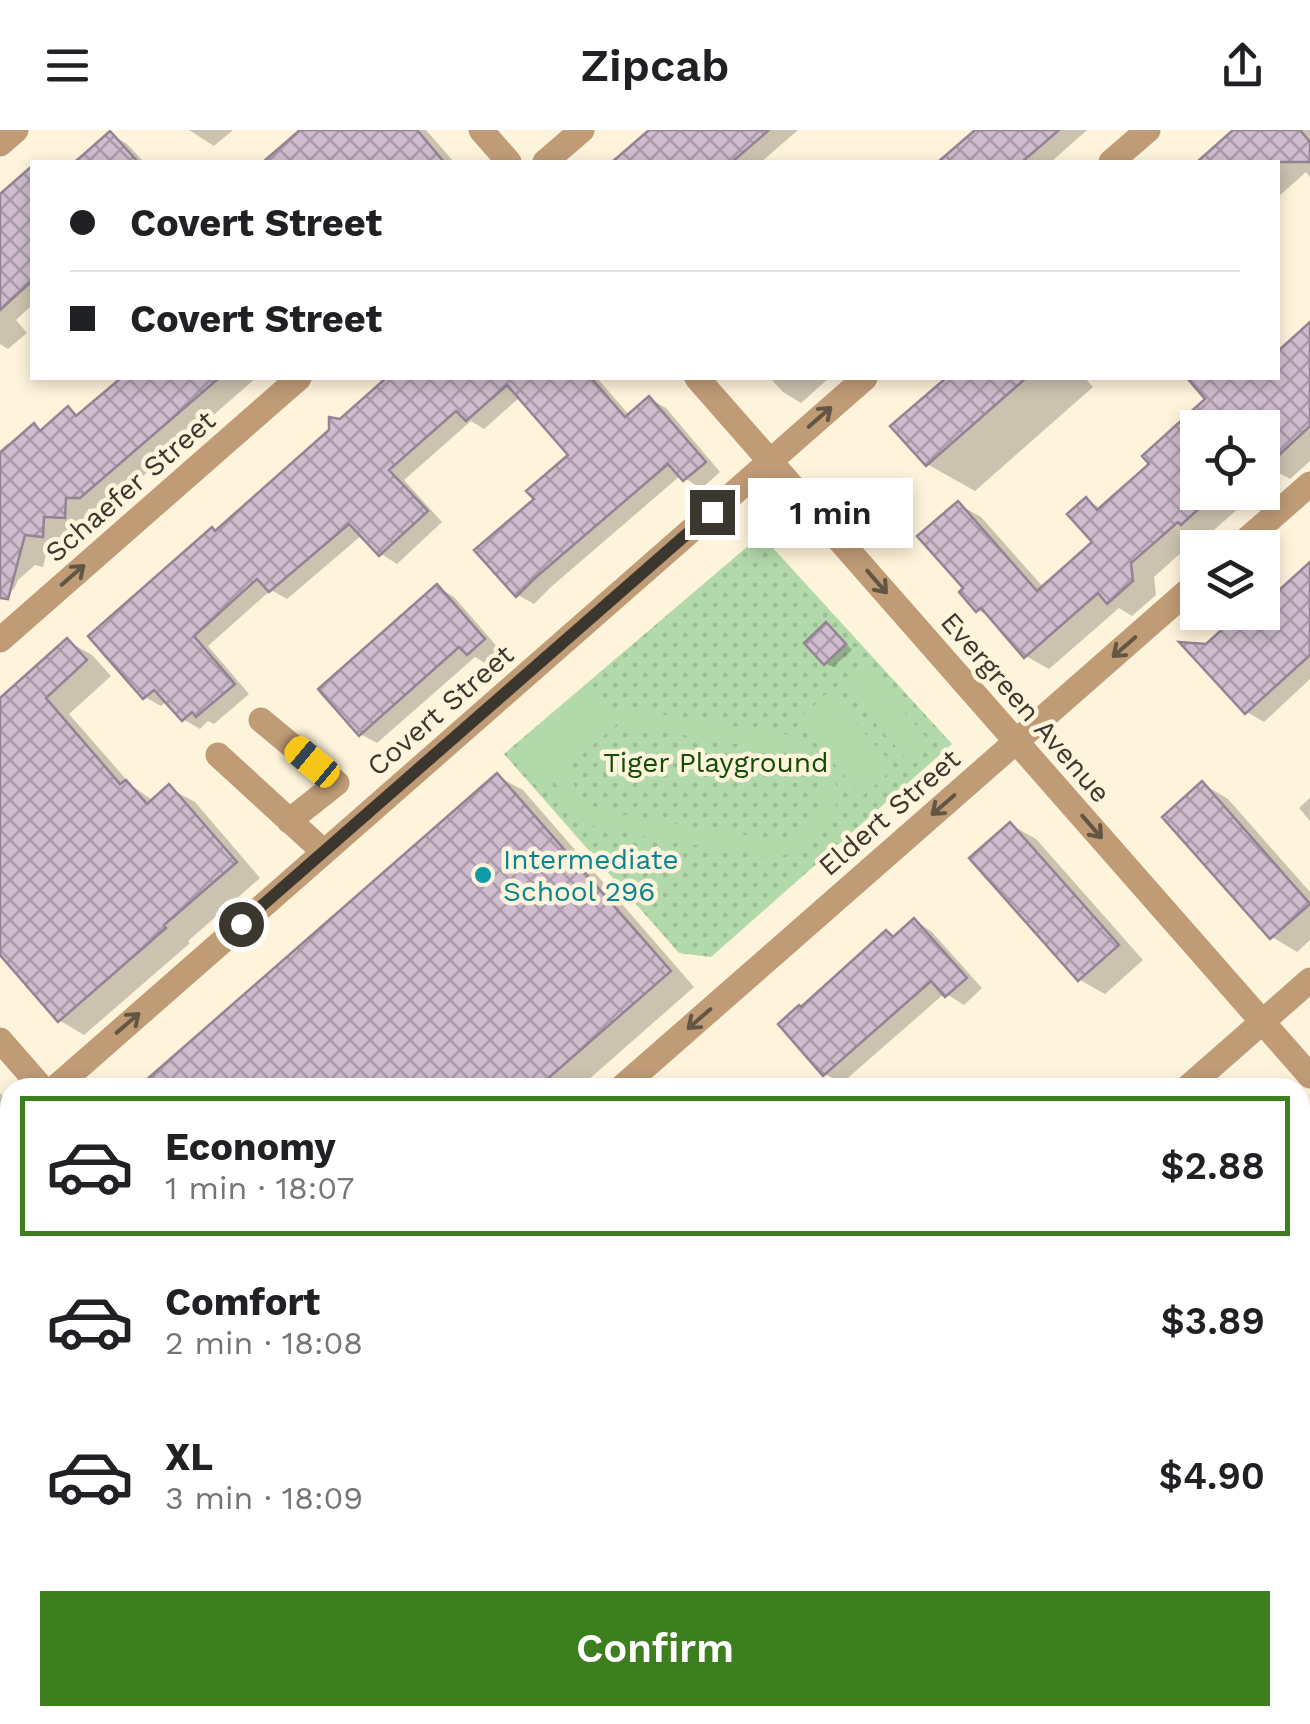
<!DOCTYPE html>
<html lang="en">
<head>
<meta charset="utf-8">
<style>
	:root { --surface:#fff; --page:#f2f2f2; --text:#202124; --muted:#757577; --line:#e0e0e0; --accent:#3d7e1e }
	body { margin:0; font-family:"Work Sans",sans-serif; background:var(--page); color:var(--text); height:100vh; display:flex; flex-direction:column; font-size:38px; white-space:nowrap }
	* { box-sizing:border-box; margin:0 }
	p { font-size:32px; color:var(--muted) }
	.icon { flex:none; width:55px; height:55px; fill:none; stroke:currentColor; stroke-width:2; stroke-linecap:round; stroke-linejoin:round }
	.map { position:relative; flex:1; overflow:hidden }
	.panel { position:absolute; left:0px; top:948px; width:1310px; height:648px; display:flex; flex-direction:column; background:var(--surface); border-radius:30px 30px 0 0; box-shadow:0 5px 15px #0003 }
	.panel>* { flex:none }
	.hud { position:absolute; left:30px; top:30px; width:1250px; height:220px; border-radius:0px; box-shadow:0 5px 15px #0003; display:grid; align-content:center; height:220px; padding:0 40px; background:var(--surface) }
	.buttons { position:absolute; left:1180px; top:280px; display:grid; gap:20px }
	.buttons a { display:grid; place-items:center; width:100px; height:100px; border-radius:0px; background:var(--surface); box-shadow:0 5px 15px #0003; font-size:50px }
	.end { position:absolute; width:45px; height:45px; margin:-22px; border:12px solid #3b372e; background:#fff; box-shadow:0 0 0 5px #fff }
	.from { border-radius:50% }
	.bubble { position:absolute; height:70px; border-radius:0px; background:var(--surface); box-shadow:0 5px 15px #0003; font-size:32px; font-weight:600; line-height:70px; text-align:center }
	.car { position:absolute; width:30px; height:60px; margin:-30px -15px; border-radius:12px; box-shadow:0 0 8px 2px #0007; background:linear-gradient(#f5c518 24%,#345 0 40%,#f5c518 0 76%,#345 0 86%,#f5c518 0) }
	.hud b { display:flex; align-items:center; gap:35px; height:95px; font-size:38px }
	.hud b+b { border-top:2px solid var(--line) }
	.hud i { width:25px; height:25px; background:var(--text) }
	ul { padding:18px 0 0; list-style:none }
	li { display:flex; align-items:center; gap:30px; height:140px; margin:0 20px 15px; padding:0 20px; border:5px solid transparent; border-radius:0px }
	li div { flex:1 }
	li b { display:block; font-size:38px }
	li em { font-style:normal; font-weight:600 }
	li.active { border-color:var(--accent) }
	li>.icon { width:90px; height:90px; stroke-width:1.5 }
	.action { display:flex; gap:20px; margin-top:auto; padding:20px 40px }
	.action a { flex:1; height:115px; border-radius:0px; background:var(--accent); color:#fff; font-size:40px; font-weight:600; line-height:115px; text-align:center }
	header { display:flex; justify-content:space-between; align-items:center; height:130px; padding:0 40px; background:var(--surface); font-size:45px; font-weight:600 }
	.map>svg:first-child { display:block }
</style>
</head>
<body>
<header><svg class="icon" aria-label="menu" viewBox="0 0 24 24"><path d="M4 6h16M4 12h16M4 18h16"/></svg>Zipcab<svg class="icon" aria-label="share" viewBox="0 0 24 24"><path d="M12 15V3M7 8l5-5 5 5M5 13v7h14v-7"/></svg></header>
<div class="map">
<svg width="1310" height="1594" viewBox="0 0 1310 1594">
	<defs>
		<pattern id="green-dots" width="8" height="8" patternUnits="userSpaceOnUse" patternTransform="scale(2.5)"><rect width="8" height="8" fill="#b2d9aa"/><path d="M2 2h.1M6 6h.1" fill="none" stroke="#9abb93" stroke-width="1.8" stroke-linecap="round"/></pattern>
		<pattern id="building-cross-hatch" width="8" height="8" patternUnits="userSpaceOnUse" patternTransform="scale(2.5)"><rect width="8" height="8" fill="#cfbcce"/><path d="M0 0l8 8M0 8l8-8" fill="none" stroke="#a99aa8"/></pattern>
	</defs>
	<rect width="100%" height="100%" fill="#fef3db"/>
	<path fill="url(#green-dots)" d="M761,405l191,209 -241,213 -32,-4 -175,-199z"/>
	<path fill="#b2d9aa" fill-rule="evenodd" d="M867,539l65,75 -22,19 -64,-74z
		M589,555l20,23h13l168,27c74,29 56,120 -23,122l-166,-28c-26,-11 -38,-24 -47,-49l-13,11 -32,-36zM617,594l168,28c53,20 43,88 -16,87l-163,-27c-22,-8 -36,-23 -35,-48z
		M828,562l67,75 -32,29 -67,-74z"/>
	<path fill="#0003" d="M189,0h44l-19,16z
		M304,0h122l28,32h-188z
		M653,0h145l-37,32h-138l-3,-3z
		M978,0h109l-36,32h-110z
		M1237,0h73v47l-4,-5 -28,25v-35h-78z
		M110,4l17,10 17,18h-71l16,-13 3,2z
		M29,42l3,2v131l-16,15 11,13 -19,16 -8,-5v-142z
		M1310,193v138l-20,18 -11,-6 -17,15v-60h-64v64h59l-51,45 -4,-3 -48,43 2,18 -24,21 -13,-8 -70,61 -23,-13 -32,-37 -16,-9 -12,-21 -8,-85 23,13 63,71 52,-46 -10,-42 16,9 51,-45 56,-65 -19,-21h88v-25z
		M124,248h132l-152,132 -16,-1v21l-21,-1 -2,19 -17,-2 -5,21 -8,-2 -17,15 -4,9 -14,7v-146l8,-7 5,2 21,-19 10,6 25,-23 11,7z
		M390,248h207l33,38 20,-17 16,9 54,64 -19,17 -20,-14 -130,112 -17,17 -16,-9 -40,-45 59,-50 34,-44 -51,-59 -36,32 -13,-8 -67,59 38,42 -45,42 -16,-10 -19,-19 -75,64 -16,-9 -63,56 41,48 -35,30 -6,-3 -8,8 -17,-10 -16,-18 -6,5 -16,-9 71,-164z
		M770,248h59l-28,25 -18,-11z
		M940,248h145l8,9 -118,104 -48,-27 17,-82z
		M1310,435v114l-46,43 -17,-10 -40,-65 55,-35 14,-16z
		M437,457l17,10 46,53 -15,13 -10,-6 -98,86 -17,-9z
		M826,495l8,5 18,20 -19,17 -8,-4z
		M67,511l25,14 19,21 -42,38 63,72 22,15 15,-13 26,14 65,76 -72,63 2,2 -106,92 -25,-15 -59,-68v-251z
		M497,646l26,14 171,197 -115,101h-438z
		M1203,654l25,15 82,93v48l-13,12 -25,-15z
		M1310,668v23l-11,-13z
		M1011,695l25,14 107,121 -38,34 -25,-14 -107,-121z
		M915,791l16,10 51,57 -18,17 -19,-12 -103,90 -17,-9 62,-141 9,5z
		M0,963l10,11v12l-10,9z
		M1300,1011l10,12v89l-10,-12z
		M10,1066v117l-10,9v-118z
		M1300,1220l10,11v67l-10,9z
		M9,1328l1,136 -10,9v-137z
		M1310,1439v105l-10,9v-109z
		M10,1577v8h152l-10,9h-152v-8z
		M249,1585h168l-11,9h-164l-2,-1z
		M675,1585h108l7,9h-108z
		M858,1585h121l-11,9h-120z
		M1128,1585h135l-10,9h-135z"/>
	<path fill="url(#building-cross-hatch)" stroke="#948394" stroke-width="2.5" d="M300,0h117l27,32h-181z
		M649,0h120l-37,32h-120z
		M975,0h84l-37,32h-84z
		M1233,0h67l10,12v20h-113z
		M110,1l28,31h-63z
		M32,36v115l-32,29v-116z
		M1310,192v104l-48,45v-43h-64v64h19l-36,33 -3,-3 -47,41 2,18 -26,23 -9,-11 -74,65 -43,-50 -5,4 -17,-20 4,-4 -46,-52 41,-35 79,90 55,-49 -25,-28 19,-17 11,13 52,-46 -7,-8 63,-57 -18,-21h91v-27z
		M121,248h98l-139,120h-14l-1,20 -21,-1 -1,20 -18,-2 -17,64 -8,-1v-145l34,-30 6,8 28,-25 8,10z
		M386,248h205l34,39 24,-21 57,66 -23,19 -15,-17 -133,114 -19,19 -42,-47 60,-51 -8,-8 42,-36 -61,-70 -41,36 -10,-10 -67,59 39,41 -49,45 -30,-32 -80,68 -12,-13 -63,57 41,48 -39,33 -4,-5 -10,9 -28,-31 -11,9 -55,-63 124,-109 3,4 114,-101v-13l11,2z
		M946,248h80l-100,88 -36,-40z
		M1310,432v93l-65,59 -66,-72 27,2 35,-32h21v-20l14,1z
		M437,454l48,55 -18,16 -8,-8 -100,89 -41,-47z
		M826,492l20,22 -22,21 -20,-22z
		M67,508l20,22 -41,38 74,86 6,-4 21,24 22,-20 68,78 -73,63 2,3 -108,94 -58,-67v-257z
		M497,643l174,198 -134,117h-400z
		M1202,651l108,123 -40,35 -108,-122z
		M1010,692l109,123 -41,36 -109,-123z
		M914,788l53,60 -22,19 -14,-16 -108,95 -45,-52 21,-19 2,2 85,-77 7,7z"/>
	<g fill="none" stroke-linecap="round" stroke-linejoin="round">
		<path stroke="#bf9b76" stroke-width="25" d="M481,0l28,32
			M0,14l16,-14
			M545,32l37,-32
			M1111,32l37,-32
			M697,248l613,698
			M1237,418l73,-64
			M0,510l299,-262
			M261,590l76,63 -48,38
			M218,625l106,97
			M0,910l42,48
			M55,958l810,-710
			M621,958l577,-506
			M1187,958l123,-108
			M0,1006l10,-9
			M1300,1355l10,-9
			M0,1502l10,-9
			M591,1585l8,9
			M460,1594l11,-9
			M1028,1594l10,-9"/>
	</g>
	<defs><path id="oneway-shaft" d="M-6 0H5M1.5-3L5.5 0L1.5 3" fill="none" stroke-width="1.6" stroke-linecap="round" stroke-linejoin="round" transform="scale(2.5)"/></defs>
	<g stroke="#635544">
		<use href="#oneway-shaft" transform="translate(820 287) rotate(-41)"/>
		<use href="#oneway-shaft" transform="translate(73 445) rotate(-41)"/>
		<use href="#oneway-shaft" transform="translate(877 452) rotate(49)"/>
		<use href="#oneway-shaft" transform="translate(1124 517) rotate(139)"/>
		<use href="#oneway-shaft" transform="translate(943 675) rotate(139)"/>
		<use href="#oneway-shaft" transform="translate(1092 697) rotate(49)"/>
		<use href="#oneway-shaft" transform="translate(699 889) rotate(139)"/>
		<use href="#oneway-shaft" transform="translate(128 893) rotate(-41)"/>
	</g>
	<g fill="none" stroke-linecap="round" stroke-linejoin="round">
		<path stroke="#3b372e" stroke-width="12" d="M241,794l471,-412"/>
	</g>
	<circle fill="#0f9aa8" stroke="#fef3db" stroke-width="4" cx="483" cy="745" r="10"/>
	<g text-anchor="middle" stroke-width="9" stroke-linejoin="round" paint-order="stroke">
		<g font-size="28" fill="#3b372e" stroke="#fef3db">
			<text transform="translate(130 356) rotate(-41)" y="10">Schaefer Street</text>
			<text transform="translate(1026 577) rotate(49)" y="10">Evergreen Avenue</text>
			<text transform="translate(440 580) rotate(-41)" y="10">Covert Street</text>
			<text transform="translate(889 682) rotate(-41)" y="10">Eldert Street</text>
		</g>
		<g font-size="28" fill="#124d04" stroke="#fef3db">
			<text x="716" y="642">Tiger Playground</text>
		</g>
		<g font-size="28" fill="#0d838f" stroke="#fef3db" text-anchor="start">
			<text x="503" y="739">Intermediate<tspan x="503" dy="32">School 296</tspan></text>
		</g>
	</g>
</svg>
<div class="buttons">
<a><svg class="icon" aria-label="locate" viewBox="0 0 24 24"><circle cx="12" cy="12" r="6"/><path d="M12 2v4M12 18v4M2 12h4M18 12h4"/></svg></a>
<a><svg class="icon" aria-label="layers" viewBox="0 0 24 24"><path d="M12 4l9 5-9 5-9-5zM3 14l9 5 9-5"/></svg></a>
</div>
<i class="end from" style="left:241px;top:794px"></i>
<i class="end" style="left:712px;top:382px"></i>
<div class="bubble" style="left:748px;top:348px;width:165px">1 min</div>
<i class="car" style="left:312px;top:632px;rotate:310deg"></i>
<div class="hud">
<b><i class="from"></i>Covert Street</b>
<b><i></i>Covert Street</b>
</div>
<section class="panel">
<ul>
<li class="active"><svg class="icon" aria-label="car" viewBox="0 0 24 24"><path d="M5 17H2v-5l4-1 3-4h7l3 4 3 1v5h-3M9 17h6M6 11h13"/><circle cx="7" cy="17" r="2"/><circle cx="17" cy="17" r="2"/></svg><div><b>Economy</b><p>1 min · 18:07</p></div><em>$2.88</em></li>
<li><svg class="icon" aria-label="car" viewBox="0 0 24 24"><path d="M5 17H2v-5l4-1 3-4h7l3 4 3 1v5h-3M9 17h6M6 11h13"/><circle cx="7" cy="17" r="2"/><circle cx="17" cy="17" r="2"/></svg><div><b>Comfort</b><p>2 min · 18:08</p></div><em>$3.89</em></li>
<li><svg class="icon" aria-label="car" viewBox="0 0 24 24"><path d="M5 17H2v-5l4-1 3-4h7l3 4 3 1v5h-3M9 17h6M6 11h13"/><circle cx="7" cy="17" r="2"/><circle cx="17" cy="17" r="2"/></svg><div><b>XL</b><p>3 min · 18:09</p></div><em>$4.90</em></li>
</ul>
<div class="action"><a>Confirm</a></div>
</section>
</div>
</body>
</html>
